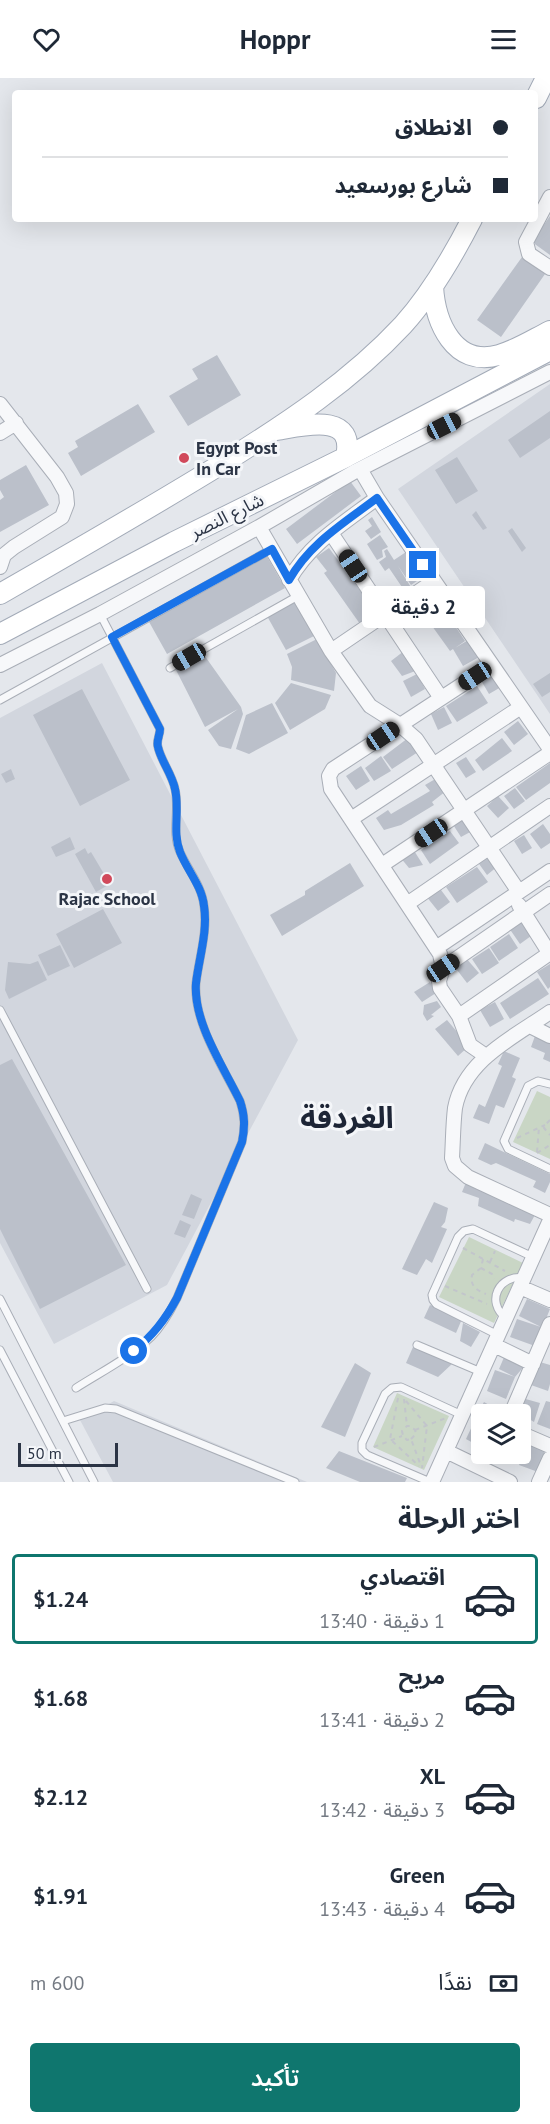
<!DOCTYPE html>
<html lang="ar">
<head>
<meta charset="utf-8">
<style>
	:root { --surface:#fff; --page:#f6f6f7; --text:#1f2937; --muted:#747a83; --line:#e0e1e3; --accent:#0f766e }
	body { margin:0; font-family:"PT Sans","Noto Sans Arabic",sans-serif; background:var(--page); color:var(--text); direction:rtl; height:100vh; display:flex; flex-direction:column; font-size:22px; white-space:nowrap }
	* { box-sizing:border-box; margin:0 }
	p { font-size:20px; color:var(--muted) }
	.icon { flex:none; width:33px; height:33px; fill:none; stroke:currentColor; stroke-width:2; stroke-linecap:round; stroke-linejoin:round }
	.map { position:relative; height:1404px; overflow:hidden; direction:ltr }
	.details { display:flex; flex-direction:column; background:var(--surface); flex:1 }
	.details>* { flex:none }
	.guide { position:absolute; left:12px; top:12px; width:526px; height:132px; border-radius:6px; box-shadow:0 6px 24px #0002; direction:rtl; display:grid; align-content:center; height:132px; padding:0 30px; background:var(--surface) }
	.fabs { position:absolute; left:471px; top:1326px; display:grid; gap:12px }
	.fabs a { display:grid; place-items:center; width:60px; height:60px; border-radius:6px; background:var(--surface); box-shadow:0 6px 24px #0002; font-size:30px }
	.scale { position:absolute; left:18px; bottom:15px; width:100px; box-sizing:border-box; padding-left:6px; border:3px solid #2b3445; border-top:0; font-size:16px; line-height:21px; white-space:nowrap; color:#2b3445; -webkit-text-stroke:4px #f4f6f9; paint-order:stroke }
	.end { position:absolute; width:27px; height:27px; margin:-14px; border:8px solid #1a73e8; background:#fff; box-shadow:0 0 0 3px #fff }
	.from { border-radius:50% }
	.bubble { position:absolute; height:42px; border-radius:6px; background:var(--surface); box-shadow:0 6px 24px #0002; font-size:20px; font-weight:600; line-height:42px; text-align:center; direction:rtl }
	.car { position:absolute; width:18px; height:36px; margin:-18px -9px; border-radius:8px; box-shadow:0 0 4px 2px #0007; background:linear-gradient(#222 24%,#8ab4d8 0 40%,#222 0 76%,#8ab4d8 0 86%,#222 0) }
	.guide b { display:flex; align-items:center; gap:21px; height:57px; font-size:22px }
	.guide b+b { border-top:2px solid var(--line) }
	.guide i { width:15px; height:15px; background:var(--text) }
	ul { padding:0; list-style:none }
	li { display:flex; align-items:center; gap:18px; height:90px; margin:0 12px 9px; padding:0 18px; border:3px solid transparent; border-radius:6px }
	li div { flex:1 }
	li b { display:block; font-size:22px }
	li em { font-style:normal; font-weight:600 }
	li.selected { border-color:var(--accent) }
	li>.icon { width:54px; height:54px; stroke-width:1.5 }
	h2 { padding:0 30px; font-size:27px; line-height:72px }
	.pay { display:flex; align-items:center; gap:15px; height:66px; padding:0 30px; font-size:22px }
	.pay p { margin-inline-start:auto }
	.button { display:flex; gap:12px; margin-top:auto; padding:12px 30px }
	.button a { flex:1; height:69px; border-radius:6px; background:var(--accent); color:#fff; font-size:24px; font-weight:600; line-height:69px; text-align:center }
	header { display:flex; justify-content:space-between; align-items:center; height:78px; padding:0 30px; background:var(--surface); font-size:27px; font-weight:600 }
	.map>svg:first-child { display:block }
</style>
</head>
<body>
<header><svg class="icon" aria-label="menu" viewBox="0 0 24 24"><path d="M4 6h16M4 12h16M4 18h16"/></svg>Hoppr<svg class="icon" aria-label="heart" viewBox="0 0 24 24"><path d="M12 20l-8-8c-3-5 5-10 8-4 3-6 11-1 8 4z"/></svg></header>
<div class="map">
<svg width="550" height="1404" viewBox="0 0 550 1404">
	<rect width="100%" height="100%" fill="#e4e7ec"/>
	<path fill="#d2d6de" d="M550,306v330l-152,-225z
		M102,585l196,377 -131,245 -113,59 -54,-101v-525z
		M114,1323l193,81h-194l-33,-62z"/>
	<path fill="#c9d6c5" d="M537,1013l13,6v62l-37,-17z
		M469,1159l54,26 -29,60 -55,-26z
		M397,1315l52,23 -25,54 -51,-23z"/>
	<path fill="#bbc0ca" d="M550,138v39l-18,-13z
		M522,179l23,17 -44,63 -24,-17z
		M217,277l24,40 -53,31 -19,-30 29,-17 -6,-10z
		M138,326l17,28 -74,44 -13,-23 10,-6 -3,-6z
		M550,333v27l-30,20 -12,-18z
		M457,379l21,34 -22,13 -21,-34z
		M26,387l23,40 -49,27v-32l4,-3 -4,-7v-10z
		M350,403l11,15 -64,48 -11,-15z
		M476,433l11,17 -4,2 -11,-15z
		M372,439l9,15 -10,7 -6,-8 7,-5 -4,-6z
		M512,450l14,20 -4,4 -14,-21z
		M380,457l8,12 -6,3 1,7 -6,3 -10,-16z
		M329,470l47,64 -16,12 -36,-51 3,-2 -11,-14z
		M387,471l7,11 12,-8 17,25 -12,8 -13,-19 14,23 -6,4 -17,-25 -4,3 -6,-9 7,-5 -2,-6z
		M266,477l19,33 -118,66 -19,-34z
		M432,513l33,50 -10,7 15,-9 11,17 -18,10 -10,-17 -3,2 -23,-32 10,-8 -7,4 -11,-16z
		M295,522l19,36 -28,14 -19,-34z
		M317,561l19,34 -2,18 -43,-11 1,-13 -5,-13z
		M404,573l14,19 -16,6 -11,-15z
		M202,574l39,55 2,7 -12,35 -12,-3 -11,-16 30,-21 -33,18 -30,-59z
		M492,592l9,17 -12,7 -10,-17z
		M550,595v19l-8,5 -9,-13z
		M417,596l8,15 -14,8 -8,-16z
		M291,605l40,12 -6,14 -35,21 -15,-27z
		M477,608l11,17 -31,19 -11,-16z
		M82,611l48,91 -50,26 -47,-91z
		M272,625l16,30 -39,21 -13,-5 10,-34z
		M444,629l8,16 -14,7 -7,-16z
		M518,643l10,13 -14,11 -10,-13z
		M408,660l10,14 -26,17 -9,-12z
		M502,660l10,13 -29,20 -8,-11z
		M381,678l10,15 -17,10 -9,-13z
		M466,679l10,15 -10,6 -10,-15z
		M550,685v20l-24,17 -10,-13z
		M361,688l9,15 -14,9 -10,-14z
		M11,691l4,10 -9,4 -5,-9z
		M437,700l9,13 -14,11 2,3 -33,20 -17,5 -8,-12 12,-8 3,4 39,-23 -5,-6z
		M515,710l10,13 -11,8 -10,-13z
		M498,718l11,12 -11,10 -11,-12z
		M463,739l9,14 -11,6 -9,-14z
		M543,746l7,10v9l-9,6 -11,-15z
		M450,753l9,12 -29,21 -9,-14z
		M524,757l8,13 -10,6 -8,-13z
		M70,759l5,12 -19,8 -5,-10z
		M85,770l3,6 3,-2 19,32 -14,8 -21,-38z
		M413,771l10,16 -14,3 -9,-11z
		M489,776l9,12 -11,9 -10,-14z
		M350,785l14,23 -82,50 -12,-21 35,-20v-4z
		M477,789l11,15 -31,21 -11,-16z
		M438,808l12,16 -12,9 -12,-15z
		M103,831l19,34 -48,25 -18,-34z
		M520,843l11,15 -11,8 -11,-16z
		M509,856l9,14 -19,13 -9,-14z
		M60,867l10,21 -22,10 -10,-21z
		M489,870l10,15 -17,11 -10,-15z
		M465,879l14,16 -12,10 -13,-17z
		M38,883l9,19 -38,19 -4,-9 3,-28 22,2z
		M550,886v23l-2,2 -11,-17z
		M538,900l11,16 -39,25 -10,-16z
		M430,904l6,11 -14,9 -8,-10z
		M437,923l4,6 -10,8 3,1 -7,5 -4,-7 1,-9z
		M495,924l9,17 -14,8 -10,-17z
		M447,942l22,26 -11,10 -23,-27z
		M535,958l15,5v21l-7,-3 2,-6 -14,-6z
		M504,973l16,7 -8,19 4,2 -12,29 -8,-3 -7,19 -16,-6 6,-14 6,3 17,-41 -4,-2z
		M12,981l114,206 -86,44 -40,-80v-164z
		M485,1065l65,31v8l-5,11 -12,-6 3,-6 -40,-18 -5,2 -13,-6z
		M467,1102l69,33 -6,11 -15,-5 -1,3 -36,-16 1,-8 -17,-6z
		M191,1116l11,5 -8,20 -12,-4z
		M434,1124l14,6 -3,14 -4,5 6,2 -15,34 -6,-4 -9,16 -15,-6z
		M180,1142l11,5 -6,13 -11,-4z
		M527,1221l23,10 -15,37 -25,-9 7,-18 24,8 -22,-11z
		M430,1227l32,14 -6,14 -32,-15z
		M463,1245l17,9 -9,15 -11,-6z
		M413,1269l39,17 -14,13 -32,-14z
		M505,1277l21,9 -11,13 -16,-8z
		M540,1284l10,3v19l-2,7 -17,-6z
		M355,1285l16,10 -26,64 -24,-10z
		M495,1292l20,7 -9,22 -19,-8z
		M522,1320l18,5 -6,19 -16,-10z
		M546,1323l4,1v27l-13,-5z
		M484,1324l17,10v2h-19v8l-8,-2z
		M474,1344l8,4v22l-16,-9z
		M527,1364l19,7 -8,23 -19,-7z
		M339,1373l68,27 -2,4h-45l-34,-14z
		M497,1376h23l-4,8z"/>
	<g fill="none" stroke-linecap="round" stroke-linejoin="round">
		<g stroke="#a9aeb7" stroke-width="9">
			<path id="lane" d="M170,590l128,-72
				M0,622l272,-151
				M0,932l147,279
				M550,1006l-12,-3 -10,5 -24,55 4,8 42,20
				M0,1221l94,183
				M506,1240c-21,-16 -7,-44 18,-40
				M498,1257l-62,-31 -3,-4 -1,-5 26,-58 6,-6 9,-2 60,28
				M417,1267l64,27
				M0,1272l69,132
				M76,1310c25,-16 53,-30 75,-51 11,-11 19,-25 26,-39l65,-156c3,-15 3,-26 -2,-41 -17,-34 -47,-79 -44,-118 3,-25 12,-52 8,-77 -2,-20 -16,-36 -24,-54 -9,-20 0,-42 -5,-63 -3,-15 -14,-28 -17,-42 -2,-6 2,-12 2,-18l-60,-115
				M63,1343l42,-13 11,1 179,73
				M430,1404l-63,-27 -5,-5v-7l23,-49 7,-6 9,-1 61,28"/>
		</g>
		<g stroke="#a9aeb7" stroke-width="16">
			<path id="street" d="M550,119l-24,45 3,12 21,14
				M0,326l57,73 9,16 1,11 -5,13 -48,30 -10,8 -4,12
				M0,355l16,-10
				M360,391l17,29 173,251
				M259,449l72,124 39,55 30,19 16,14 103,153
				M331,455l110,165
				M289,502c21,-37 55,-57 88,-82
				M331,573l103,-70
				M0,587l100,-51 159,-87 95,-55 196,-100
				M351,741l170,-112
				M382,787l168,-112
				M407,826l143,-98
				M519,827l31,49
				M436,870l114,-77
				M443,890l107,-74
				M550,934c-36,25 -86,48 -95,96 -2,16 -2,34 -3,50l3,8 13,11 82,38
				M459,938l91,-63
				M530,948l20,10
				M486,978l-16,-11 -11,-29 -19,-28 -1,-7 4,-13 -3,-14 -109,-165 -2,-13 4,-7 159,-104
				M520,1209l30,13
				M494,1267l39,19
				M511,1336l39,-90
				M520,1355l30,13
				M446,1373l64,31
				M432,1404l118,-262
				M539,1404l11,-24"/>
		</g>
		<g stroke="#a3abb8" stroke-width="22">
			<path id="primary" d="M536,20l10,-20
				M433,208c2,36 21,82 66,69 18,-5 35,-16 51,-24
				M277,352c25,-4 79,-19 69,27
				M0,516c75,-43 150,-86 223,-131 64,-40 128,-82 180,-138 28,-31 50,-69 69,-106
				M0,556l174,-92 172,-85 204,-107"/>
		</g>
		<path stroke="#c2c5cb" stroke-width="2" stroke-dasharray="4.5 4.5" stroke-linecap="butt" d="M550,1042l-5,5 -1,3 6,7
			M517,1060l28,-13
			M537,1074l2,-25
			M537,1075l13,-8
			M463,1170l42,23
			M483,1181l-2,9 11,6 2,5
			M490,1184l5,-11
			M481,1190l-9,7c-2,11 4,15 14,19
			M445,1208l42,18
			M398,1320l-8,41 29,27
			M404,1321l3,27
			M406,1323l21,25 -5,42
			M415,1352l31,-12
			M411,1361l5,-5 -1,-4 -5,-4h-3l-5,5 1,5 4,4 4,-1 10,27
			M374,1369l28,-11"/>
		<use href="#lane" stroke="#f7f8fa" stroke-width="7"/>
		<use href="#street" stroke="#f7f8fa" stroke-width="14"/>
		<use href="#primary" stroke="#fff" stroke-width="20"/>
	</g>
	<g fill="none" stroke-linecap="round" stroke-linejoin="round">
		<path stroke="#1a73e8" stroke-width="8" d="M134,1273c19,-16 31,-31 43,-53l65,-156c3,-15 3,-26 -2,-41 -17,-35 -47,-79 -44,-118 3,-25 12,-52 8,-77 -2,-20 -17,-36 -24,-54 -8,-20 0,-42 -5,-63 -3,-15 -14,-28 -17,-42 -2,-6 2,-12 2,-18l-48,-92 160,-88 17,31c21,-37 55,-57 88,-82l46,67"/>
	</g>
	<g fill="#d1495b" stroke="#f4f6f9" stroke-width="2">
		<circle cx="184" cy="380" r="6"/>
		<circle cx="107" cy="801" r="6"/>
	</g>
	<g text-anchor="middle" stroke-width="6" stroke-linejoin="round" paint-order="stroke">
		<g font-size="18" font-weight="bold" fill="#2b3445" stroke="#f4f6f9" text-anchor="start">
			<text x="196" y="376">Egypt Post<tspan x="196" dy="21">In Car</tspan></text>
			<text x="107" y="827" text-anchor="middle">Rajac School</text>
		</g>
		<g font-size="18" fill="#2b3445" stroke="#f4f6f9">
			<text transform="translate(227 438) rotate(-26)" y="6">شارع النصر</text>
		</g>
		<g font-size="30" font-weight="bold" fill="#1d2536" stroke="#f4f6f9">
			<text x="347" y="1050">الغردقة</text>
		</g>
	</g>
</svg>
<div class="fabs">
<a><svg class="icon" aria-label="layers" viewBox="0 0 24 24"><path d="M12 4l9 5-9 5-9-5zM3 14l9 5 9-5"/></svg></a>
</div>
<div class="scale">50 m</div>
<i class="end from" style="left:134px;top:1273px"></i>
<i class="end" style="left:423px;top:487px"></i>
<div class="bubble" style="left:362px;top:508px;width:123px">2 دقيقة</div>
<i class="car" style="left:444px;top:348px;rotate:63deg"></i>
<i class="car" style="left:353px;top:488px;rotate:326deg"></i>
<i class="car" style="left:189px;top:579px;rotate:240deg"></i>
<i class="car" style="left:475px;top:598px;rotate:237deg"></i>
<i class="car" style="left:383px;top:658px;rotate:56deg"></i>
<i class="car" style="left:431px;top:755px;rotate:236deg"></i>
<i class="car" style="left:443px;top:890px;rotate:56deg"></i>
<div class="guide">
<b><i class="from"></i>الانطلاق</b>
<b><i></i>شارع بورسعيد</b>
</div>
</div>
<section class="details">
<h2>اختر الرحلة</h2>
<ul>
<li class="selected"><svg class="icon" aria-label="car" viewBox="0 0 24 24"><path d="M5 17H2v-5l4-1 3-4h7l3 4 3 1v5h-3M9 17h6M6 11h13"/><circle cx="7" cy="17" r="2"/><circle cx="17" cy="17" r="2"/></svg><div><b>اقتصادي</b><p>1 دقيقة · 13:40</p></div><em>$1.24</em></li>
<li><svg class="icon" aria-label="car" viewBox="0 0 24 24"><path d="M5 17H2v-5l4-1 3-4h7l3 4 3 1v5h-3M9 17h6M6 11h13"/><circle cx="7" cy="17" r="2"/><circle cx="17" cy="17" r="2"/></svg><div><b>مريح</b><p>2 دقيقة · 13:41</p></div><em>$1.68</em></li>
<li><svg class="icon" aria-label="car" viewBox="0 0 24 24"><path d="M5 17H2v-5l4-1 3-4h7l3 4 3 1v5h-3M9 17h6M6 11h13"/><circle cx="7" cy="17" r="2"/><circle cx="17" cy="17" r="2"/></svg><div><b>XL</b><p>3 دقيقة · 13:42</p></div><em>$2.12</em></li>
<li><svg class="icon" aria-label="car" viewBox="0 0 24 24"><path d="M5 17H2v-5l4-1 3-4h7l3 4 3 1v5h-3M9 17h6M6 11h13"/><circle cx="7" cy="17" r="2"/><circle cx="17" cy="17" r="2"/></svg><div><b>Green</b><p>4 دقيقة · 13:43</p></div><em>$1.91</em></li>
</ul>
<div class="pay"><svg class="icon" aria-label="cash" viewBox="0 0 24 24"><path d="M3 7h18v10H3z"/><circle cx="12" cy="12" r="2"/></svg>نقدًا<p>600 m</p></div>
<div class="button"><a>تأكيد</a></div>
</section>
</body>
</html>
